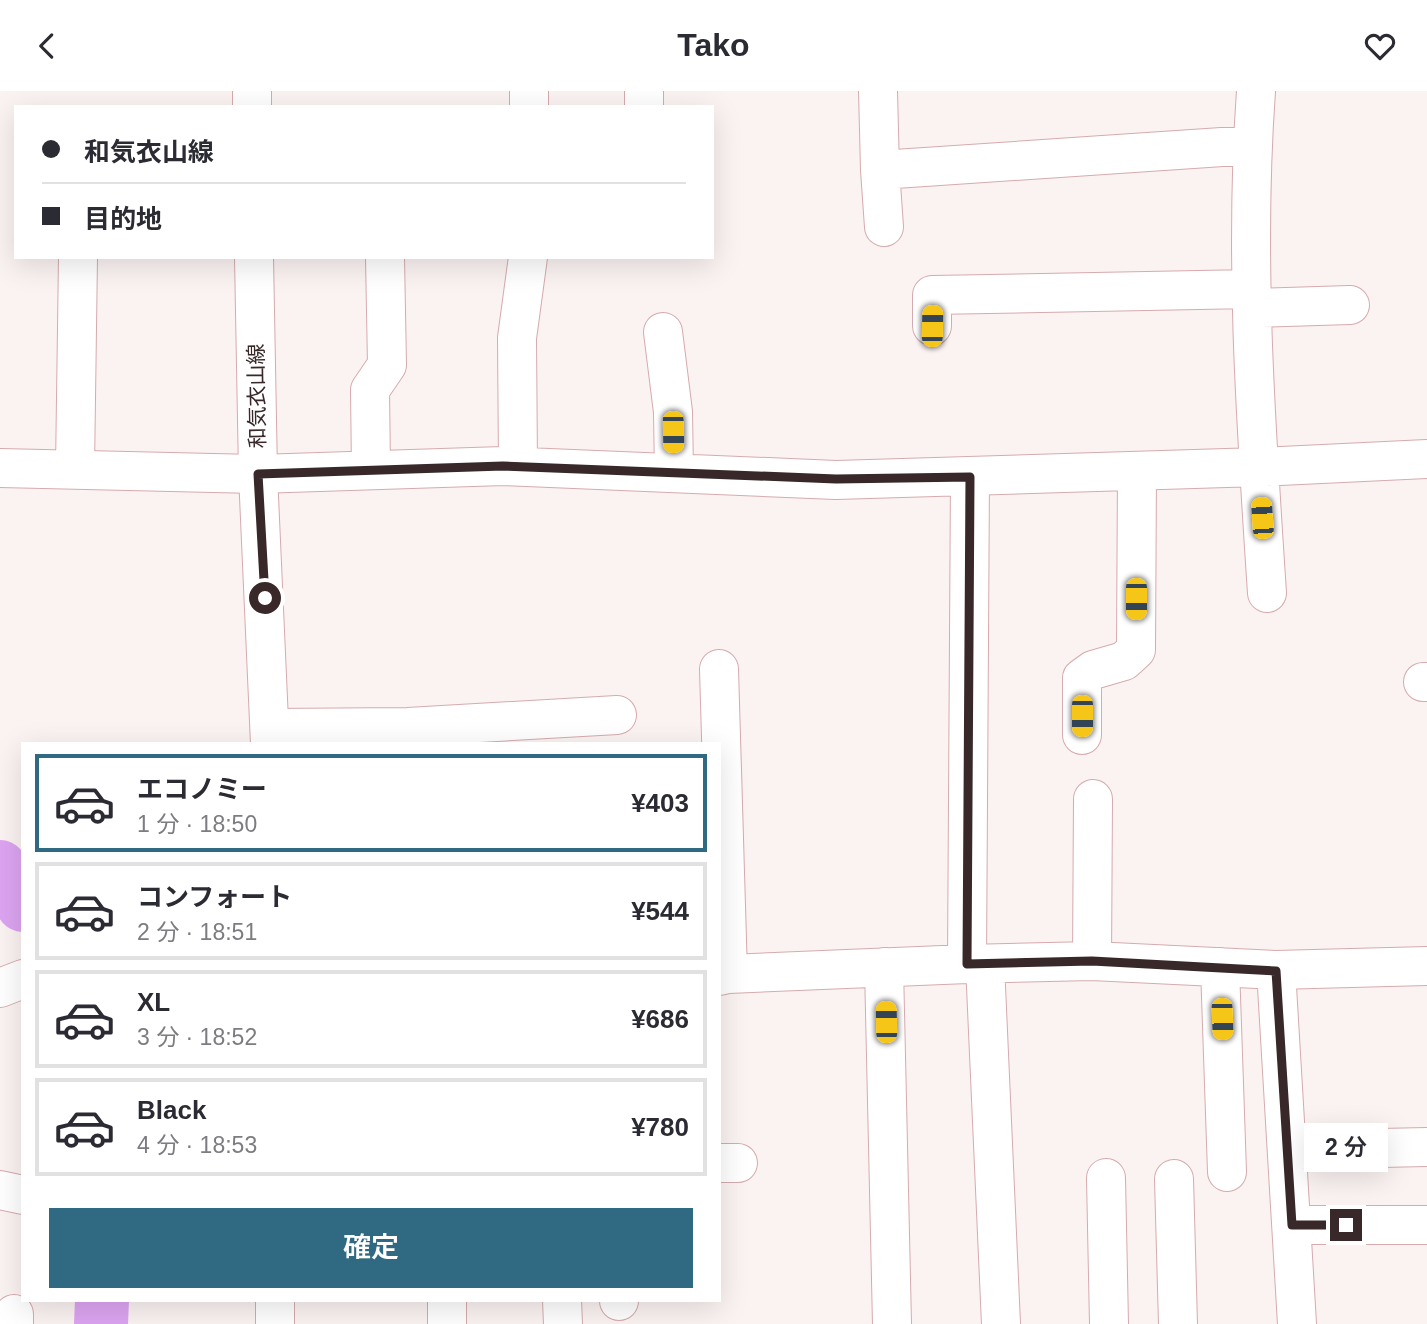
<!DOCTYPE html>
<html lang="ja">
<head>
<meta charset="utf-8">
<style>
	:root { --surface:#fff; --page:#f2f2f3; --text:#2b2b33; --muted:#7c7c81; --line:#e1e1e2; --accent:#306982 }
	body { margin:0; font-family:Arial,"Noto Sans JP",sans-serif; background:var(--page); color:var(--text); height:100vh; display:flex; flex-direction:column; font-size:26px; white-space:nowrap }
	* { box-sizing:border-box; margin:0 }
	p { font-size:23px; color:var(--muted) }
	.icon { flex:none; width:38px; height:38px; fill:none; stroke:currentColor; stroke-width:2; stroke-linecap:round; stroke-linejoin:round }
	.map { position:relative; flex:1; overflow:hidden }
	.side { position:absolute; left:21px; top:651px; width:700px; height:560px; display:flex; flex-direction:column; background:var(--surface); border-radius:0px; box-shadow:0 7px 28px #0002 }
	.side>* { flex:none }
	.guide { position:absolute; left:14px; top:14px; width:700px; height:154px; border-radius:0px; box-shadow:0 7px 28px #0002; display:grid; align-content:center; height:154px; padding:0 28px; background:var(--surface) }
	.end { position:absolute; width:32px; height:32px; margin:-16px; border:9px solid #382829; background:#fff; box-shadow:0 0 0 4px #fff }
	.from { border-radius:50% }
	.bubble { position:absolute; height:49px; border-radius:0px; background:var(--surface); box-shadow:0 7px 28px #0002; font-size:23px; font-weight:600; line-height:49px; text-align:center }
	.car { position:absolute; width:21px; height:42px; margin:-21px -10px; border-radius:9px; box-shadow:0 0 5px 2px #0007; background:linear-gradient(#f5c518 24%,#345 0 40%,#f5c518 0 76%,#345 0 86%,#f5c518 0) }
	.guide b { display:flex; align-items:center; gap:24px; height:66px; font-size:26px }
	.guide b+b { border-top:2px solid var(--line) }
	.guide i { width:18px; height:18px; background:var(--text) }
	ul { padding:12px 0 0; list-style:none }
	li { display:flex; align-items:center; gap:21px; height:98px; margin:0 14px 10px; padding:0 14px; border:4px solid var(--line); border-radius:0px }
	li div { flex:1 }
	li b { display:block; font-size:26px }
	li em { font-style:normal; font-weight:600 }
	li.selected { border-color:var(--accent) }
	li>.icon { width:63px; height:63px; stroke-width:1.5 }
	.primary-button { display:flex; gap:14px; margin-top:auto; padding:14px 28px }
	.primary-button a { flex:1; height:80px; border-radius:0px; background:var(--accent); color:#fff; font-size:28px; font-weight:600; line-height:80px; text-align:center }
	header { display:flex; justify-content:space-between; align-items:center; height:91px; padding:0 28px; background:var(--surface); font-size:32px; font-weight:600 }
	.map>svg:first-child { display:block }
</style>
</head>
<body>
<header><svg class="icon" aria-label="back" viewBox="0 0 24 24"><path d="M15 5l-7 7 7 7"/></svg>Tako<svg class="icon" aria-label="heart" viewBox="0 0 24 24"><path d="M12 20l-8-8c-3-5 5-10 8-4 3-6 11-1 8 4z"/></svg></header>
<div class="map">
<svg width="1427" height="1233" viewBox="0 0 1427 1233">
	<rect width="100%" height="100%" fill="#fbf2f2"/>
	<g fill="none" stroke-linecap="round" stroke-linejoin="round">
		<path stroke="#dda4f1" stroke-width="54" d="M0,776l23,38
			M101,1233l1,-24"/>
		<g stroke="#d6abad" stroke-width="40">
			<path id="minor" d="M878,0l2,79 4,57
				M1256,0c-12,167 0,335 11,502
				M529,16v-16
				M644,16v-16
				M880,79l372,-25
				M1252,217l98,-3
				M932,235v-31l319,-6
				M663,241l10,80 1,61
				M518,375l-1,-128 11,-81
				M0,377l258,6 245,-8 333,14 423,-13 168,-8
				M75,378l3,-212
				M371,379l-1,-80 17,-25 -2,-108
				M719,578l9,305
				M1423,591h4
				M270,637l138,-1 209,-12
				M1082,644v-57l11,-8 31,-9 12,-11 1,-179
				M1092,870l1,-162
				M967,873l3,-488
				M985,873l16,360
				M884,876l8,357
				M1220,876l7,205
				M1276,879l21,354
				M719,885l9,-2 239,-10 125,-3 184,9 151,-4
				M0,897l23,-9
				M1287,1059l140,-3
				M719,1072h19
				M1106,1087l3,146
				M1174,1088l4,145
				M0,1099l23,5
				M1292,1134h135
				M447,1209v24
				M562,1209l1,24
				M619,1210v-1
				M14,1233v-10"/>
		</g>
		<g stroke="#d6abad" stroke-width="40">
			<path id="major" d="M252,0v16
				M254,166l4,217 12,270
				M275,1233v-24"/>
		</g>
		<use href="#minor" stroke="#fff" stroke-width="38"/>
		<use href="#major" stroke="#fff" stroke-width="38"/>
	</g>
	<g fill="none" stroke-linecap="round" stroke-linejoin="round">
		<path stroke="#382829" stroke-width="9" d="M265,507l-7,-124 245,-8 333,13 134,-2 -3,487 125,-3 184,10 16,254h54"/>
	</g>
	<g text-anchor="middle" stroke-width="7" stroke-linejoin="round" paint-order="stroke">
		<g font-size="21" fill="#382829" stroke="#fff">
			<text transform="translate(257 305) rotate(-91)" y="7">和気衣山線</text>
		</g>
	</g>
</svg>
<i class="end from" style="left:265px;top:507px"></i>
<i class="end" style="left:1346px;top:1134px"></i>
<div class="bubble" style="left:1304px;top:1032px;width:84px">2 分</div>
<i class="car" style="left:932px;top:235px;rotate:1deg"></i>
<i class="car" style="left:673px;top:341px;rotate:179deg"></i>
<i class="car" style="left:1262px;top:427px;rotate:356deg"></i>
<i class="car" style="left:1136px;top:508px;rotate:180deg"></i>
<i class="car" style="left:1082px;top:625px;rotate:180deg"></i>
<i class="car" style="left:1222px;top:928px;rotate:178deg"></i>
<i class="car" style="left:886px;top:931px;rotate:359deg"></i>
<div class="guide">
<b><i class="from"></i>和気衣山線</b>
<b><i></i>目的地</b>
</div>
<section class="side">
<ul>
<li class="selected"><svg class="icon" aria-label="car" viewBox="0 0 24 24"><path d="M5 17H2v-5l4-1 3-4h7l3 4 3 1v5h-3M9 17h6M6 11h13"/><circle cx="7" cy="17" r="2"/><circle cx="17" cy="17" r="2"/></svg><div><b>エコノミー</b><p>1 分 · 18:50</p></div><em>¥403</em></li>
<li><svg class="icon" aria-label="car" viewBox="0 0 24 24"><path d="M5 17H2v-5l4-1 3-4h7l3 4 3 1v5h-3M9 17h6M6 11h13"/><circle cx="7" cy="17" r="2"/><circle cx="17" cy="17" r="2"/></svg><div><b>コンフォート</b><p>2 分 · 18:51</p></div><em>¥544</em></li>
<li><svg class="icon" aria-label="car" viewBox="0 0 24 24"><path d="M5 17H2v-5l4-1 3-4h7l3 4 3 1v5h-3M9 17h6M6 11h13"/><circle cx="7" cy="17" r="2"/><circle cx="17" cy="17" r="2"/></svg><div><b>XL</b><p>3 分 · 18:52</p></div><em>¥686</em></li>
<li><svg class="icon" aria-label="car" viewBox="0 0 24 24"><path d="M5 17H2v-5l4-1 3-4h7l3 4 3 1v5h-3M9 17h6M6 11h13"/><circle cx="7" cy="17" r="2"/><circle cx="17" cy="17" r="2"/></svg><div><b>Black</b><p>4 分 · 18:53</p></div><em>¥780</em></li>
</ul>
<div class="primary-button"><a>確定</a></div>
</section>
</div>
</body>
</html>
